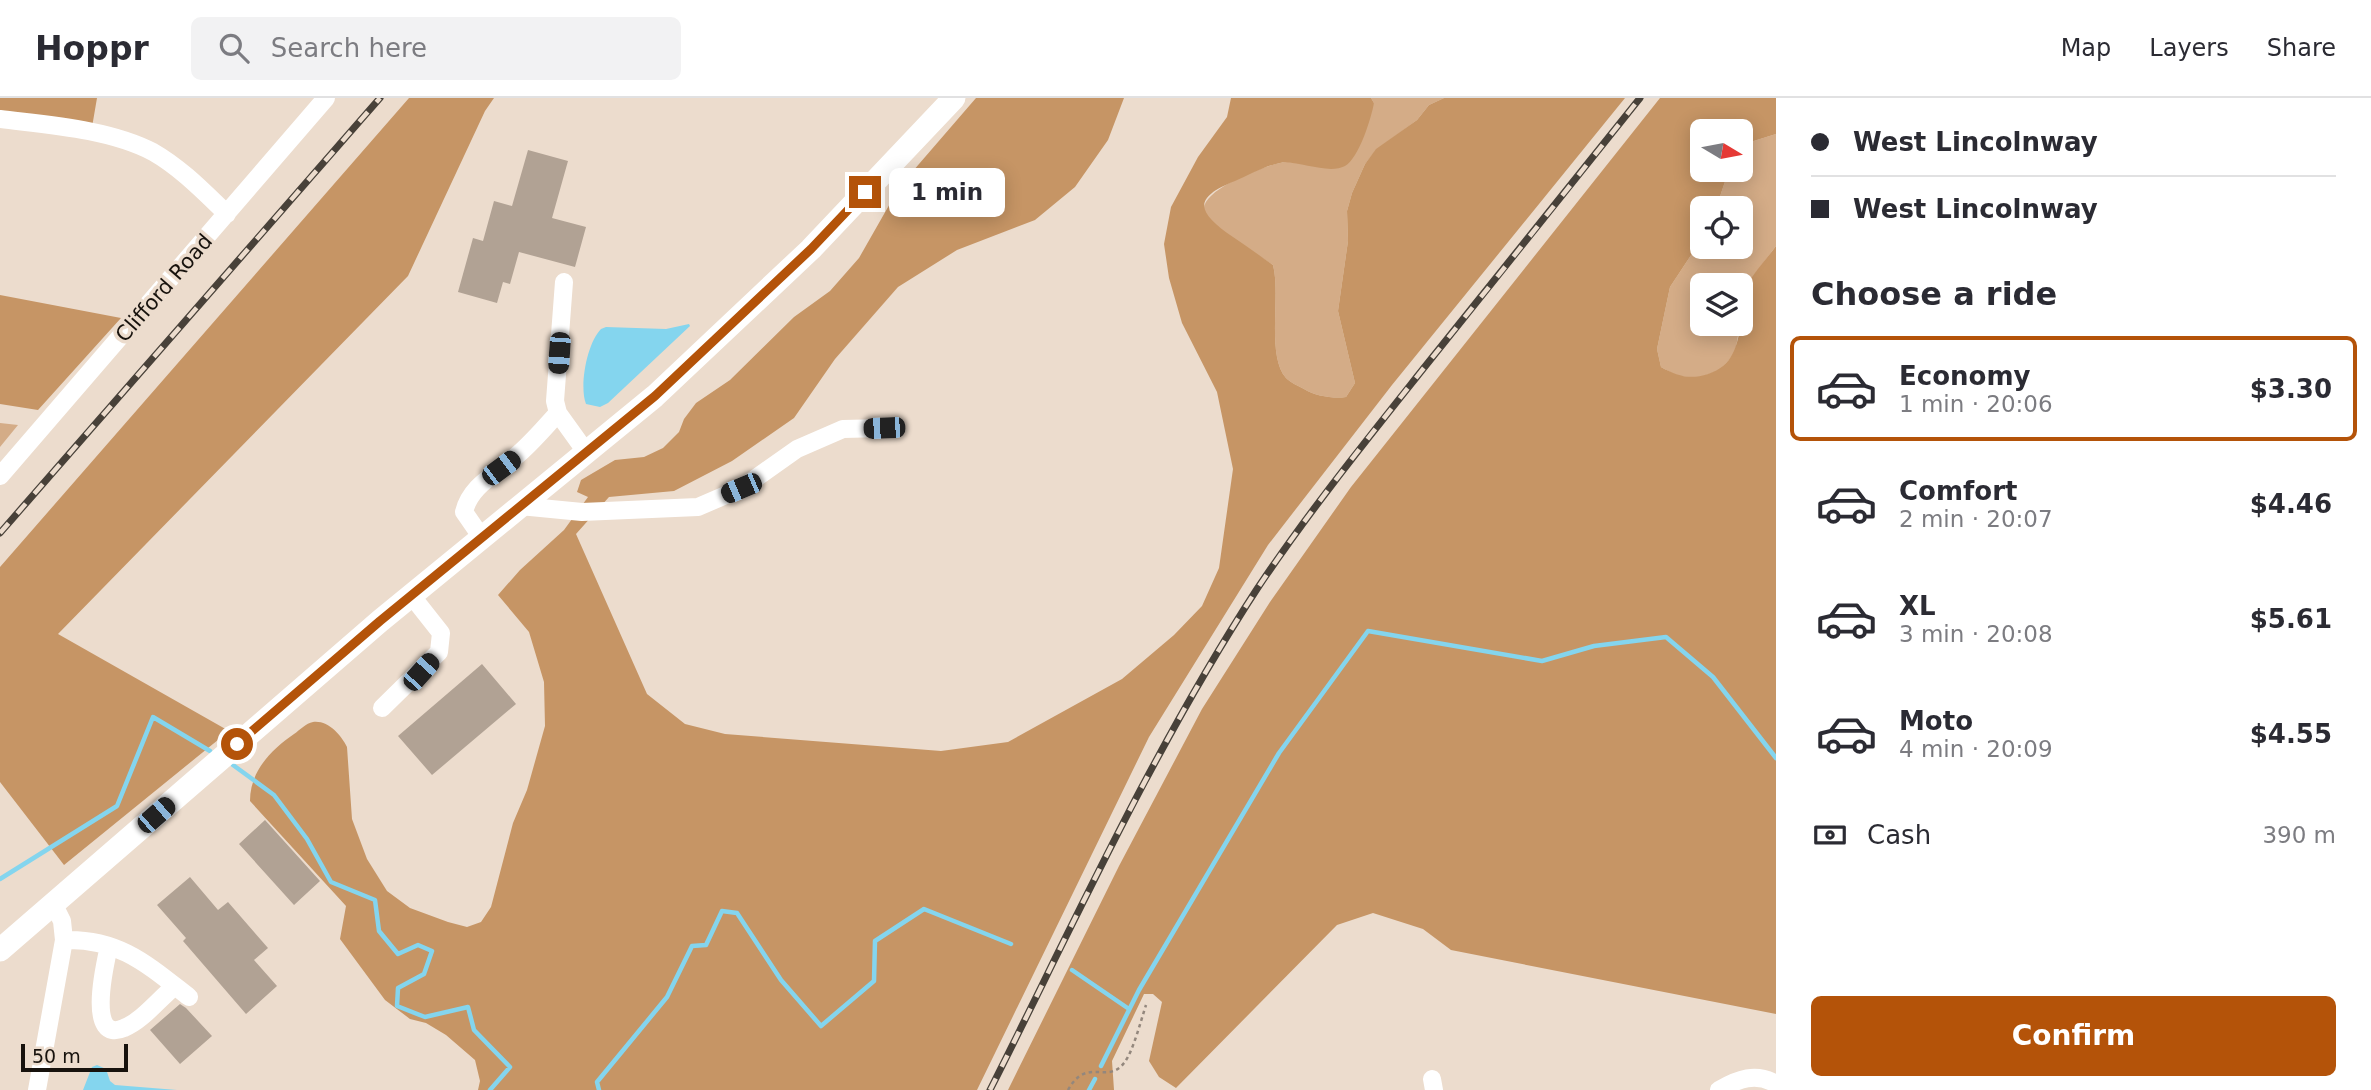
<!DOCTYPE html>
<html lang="en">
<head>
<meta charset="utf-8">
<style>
	:root { --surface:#fff; --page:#f2f2f3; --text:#2b2b33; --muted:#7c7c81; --line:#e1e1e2; --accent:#b45309 }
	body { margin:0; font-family:"DejaVu Sans",sans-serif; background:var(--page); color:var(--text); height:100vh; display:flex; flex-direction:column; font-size:26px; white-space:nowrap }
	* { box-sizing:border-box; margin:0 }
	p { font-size:23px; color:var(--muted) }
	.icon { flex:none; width:38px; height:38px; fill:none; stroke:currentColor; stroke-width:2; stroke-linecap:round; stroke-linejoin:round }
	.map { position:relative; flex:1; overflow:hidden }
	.panel { display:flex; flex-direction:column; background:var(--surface); width:595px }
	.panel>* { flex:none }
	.hud { display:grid; align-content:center; height:154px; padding:0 35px; background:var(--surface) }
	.needle { width:46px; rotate:100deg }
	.tools { position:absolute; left:1690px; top:21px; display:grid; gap:14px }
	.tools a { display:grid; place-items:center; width:63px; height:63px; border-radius:10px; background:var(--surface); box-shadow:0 4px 18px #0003; font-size:35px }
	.scale { position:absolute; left:21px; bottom:18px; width:107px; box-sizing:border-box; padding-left:7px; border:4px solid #17120d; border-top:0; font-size:19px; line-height:24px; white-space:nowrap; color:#17120d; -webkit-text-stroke:5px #ecdccd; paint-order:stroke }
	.end { position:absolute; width:32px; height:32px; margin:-16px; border:9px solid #b45309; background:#fff; box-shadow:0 0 0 4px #fff }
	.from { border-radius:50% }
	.bubble { position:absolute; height:49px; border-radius:10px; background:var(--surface); box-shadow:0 4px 18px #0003; font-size:23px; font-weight:700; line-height:49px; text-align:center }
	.car { position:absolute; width:21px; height:42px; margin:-21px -10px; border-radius:9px; box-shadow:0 0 5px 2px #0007; background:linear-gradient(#222 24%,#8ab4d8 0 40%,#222 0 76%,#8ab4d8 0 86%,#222 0) }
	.hud b { display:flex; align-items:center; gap:24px; height:66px; font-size:26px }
	.hud b+b { border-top:2px solid var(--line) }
	.hud i { width:18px; height:18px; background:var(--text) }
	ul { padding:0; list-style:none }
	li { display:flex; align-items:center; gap:21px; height:105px; margin:0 14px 10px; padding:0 21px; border:4px solid transparent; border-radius:10px }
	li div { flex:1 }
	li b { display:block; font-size:26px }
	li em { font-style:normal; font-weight:700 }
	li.current { border-color:var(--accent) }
	li>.icon { width:63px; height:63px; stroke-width:1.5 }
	h2 { padding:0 35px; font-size:32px; line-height:84px }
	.pay { display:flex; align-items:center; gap:18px; height:77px; padding:0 35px; font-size:26px }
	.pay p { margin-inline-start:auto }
	.cta { display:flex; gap:14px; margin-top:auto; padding:14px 35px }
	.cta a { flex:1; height:80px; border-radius:10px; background:var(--accent); color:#fff; font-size:28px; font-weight:700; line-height:80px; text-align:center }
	header { display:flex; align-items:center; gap:42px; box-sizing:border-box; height:98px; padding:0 35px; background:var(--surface); border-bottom:2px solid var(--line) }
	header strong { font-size:33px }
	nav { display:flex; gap:38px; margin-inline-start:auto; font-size:24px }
	.search { width:490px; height:63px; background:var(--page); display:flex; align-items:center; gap:18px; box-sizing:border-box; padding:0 24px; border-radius:10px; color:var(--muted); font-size:26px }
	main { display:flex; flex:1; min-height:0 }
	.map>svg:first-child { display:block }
</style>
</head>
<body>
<header>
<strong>Hoppr</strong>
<div class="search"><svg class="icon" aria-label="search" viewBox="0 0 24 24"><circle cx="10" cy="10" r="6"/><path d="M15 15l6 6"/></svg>Search here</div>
<nav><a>Map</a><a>Layers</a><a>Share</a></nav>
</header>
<main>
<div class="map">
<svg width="1776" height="992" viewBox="0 0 1776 992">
	<rect width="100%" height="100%" fill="#ecdccd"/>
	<path fill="#d4ac87" d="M1371,0h73l-15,7 -12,15 -41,30 -11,14 -13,29 -5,18 1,30 -10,70 17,72 -9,14c-12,2 -31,-1 -42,-8 -6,-3 -14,-7 -18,-11 -20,-23 -5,-83 -13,-113 -15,-10 -61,-38 -68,-52 -10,-21 59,-47 75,-50 13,-3 39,4 54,5l40,-65z
		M1776,36v112l-19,25 -14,25 -2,17v-28h-38v39h37l-5,29 -15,17 -22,8 -21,-2 -16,-9 -4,-18 13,-62 33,-50v10h38v-39h-25l13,-38h12v-25z
		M0,325l18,2 -18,22z"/>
	<path fill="#c69565" d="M0,0h97l-6,35 -91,-16z
		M409,0h85l-9,13 -77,165 -350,358 171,97 -165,134 -64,-83v-215z
		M976,0h148l-16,42 -33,47 -40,33 -78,30 -59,37 -63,72 -41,59 -62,43 -58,30 -65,6 -33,37 71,160 38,30 40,10 216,17 67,-9 114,-63 52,-44 28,-29 17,-38 14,-99 -16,-77 -35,-69 -13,-45 -5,-34 7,-37 27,-50 29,-40 4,-19h140l3,5c-3,16 -15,55 -29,63 -17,9 -47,-6 -65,-3 -15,3 -31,12 -45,18 -46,18 -35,33 -2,56 14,9 27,19 40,28 8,30 -7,90 13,113 4,4 12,8 18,11 11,7 30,10 42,8l9,-14 -17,-72 10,-70 -1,-30 5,-18 13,-29 11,-15 41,-29 12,-15 15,-7h181l-233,287 -124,160 -119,192 -172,353h-499l2,-9 -5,-21 -29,-25 -20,-12 -16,-4 -25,-19 -45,-61 6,-33 -96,-105c0,-30 21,-51 44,-67 6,-4 12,-11 19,-12 15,-2 28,13 34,25l5,72 15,40 20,32 23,17 38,14 19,5 14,-5 10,-15 22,-84 14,-33 18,-64 -1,-44 -15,-50 -31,-37 22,-25 44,-40 24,-33 -11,-5 4,-12 34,-20 29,-3 19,-9 16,-16 5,-13 12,-16 34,-23 64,-63 36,-26 29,-33 41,-72z
		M1660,0h116v36l-35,11v-14h-38v39h26l-13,38h-13v29l-33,50 -13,62 4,18c16,9 29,13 47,7 25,-8 29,-28 33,-50 2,-9 -1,-19 2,-28 5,-18 22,-35 33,-50v768l-325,-64 -28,-21 -50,-16 -36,12 -161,163 -17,-11 -10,-16 13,-59 -9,-8h-9l-32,67 2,29h-106l111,-224 83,-157 68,-107 81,-115z
		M0,197l121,23 -83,92 -38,-6z"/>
	<path fill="#84d5ee" d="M689,226l1,2 -82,77 -8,4 -14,-3c-7,-18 1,-61 15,-75l5,-2 60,2z
		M97,967l9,4 4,12 5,4 62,5h-94l9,-23z"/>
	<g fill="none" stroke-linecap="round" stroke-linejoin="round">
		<path stroke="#84d5ee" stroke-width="4.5" d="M233,667l41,30 33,44 24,43 44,18 4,31 19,23 20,-9 14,6 -8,23 -26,14 -1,18 28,11 43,-10 6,23 36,37 -20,23
			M0,781l117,-73 36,-89 57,34
			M1072,872l57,39
			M1101,968l38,-76 140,-237 89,-122 174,30 52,-15 72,-9 47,40 63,81
			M599,992l-2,-8 70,-85 25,-51 14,-1 16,-34 15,2 44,67 40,46 53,-45 1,-40 49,-32 87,35
			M1089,992l6,-11"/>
	</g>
	<path fill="#b1a294" d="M528,52l40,11 -16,57 34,9 -11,40 -56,-15 -9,32 -7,-2 -6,21 -39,-11 15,-54 10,3 11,-40 18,5z
		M482,566l34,40 -84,71 -34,-39z
		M265,722l55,61 -26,24 -55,-61z
		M190,779l28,33 10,-8 40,46 -14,12 23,26 -31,28 -63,-73 3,-3 -29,-33z
		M180,906l6,4 26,28 -32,28 -30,-34z"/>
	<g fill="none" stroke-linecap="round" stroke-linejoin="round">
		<path stroke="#93877d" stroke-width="2.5" stroke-dasharray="3.5 3.5" stroke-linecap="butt" d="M1068,992c19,-34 39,-5 56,-27 9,-11 17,-43 22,-58"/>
		<path stroke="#fff" stroke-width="18" d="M0,21c48,6 109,10 153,33 28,16 51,40 74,62
			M564,184l-9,119 3,12 28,39
			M0,378l326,-378
			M520,408l62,6 116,-5 44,-19 55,-39 46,-20 41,-1
			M482,440l-18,-26c6,-26 32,-38 51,-55 16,-13 29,-29 43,-44
			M382,610l57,-56 2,-19 -30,-38
			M64,842c55,-2 84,25 125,57
			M109,848c-3,14 -24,99 15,82 18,-7 35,-29 51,-42
			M1432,981l2,11
			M37,992l27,-150 -2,-19 -9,-18
			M1719,992c19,-11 37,-18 57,-6"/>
		<path stroke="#fff" stroke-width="23" d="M0,852l380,-329 275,-225 156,-147 143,-151"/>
		<g stroke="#484139" stroke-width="7">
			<path id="rail" d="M0,435l380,-435
				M990,992c85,-169 164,-343 267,-501 52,-78 112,-152 170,-225 71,-88 142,-177 213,-266"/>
		</g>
		<use href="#rail" stroke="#ecdccd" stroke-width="4.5" stroke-dasharray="13" stroke-linecap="butt"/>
	</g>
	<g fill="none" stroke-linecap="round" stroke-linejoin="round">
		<path stroke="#b45309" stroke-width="9" d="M237,646l143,-123 275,-225 156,-147 54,-57"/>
	</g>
	<g text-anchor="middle" stroke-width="7" stroke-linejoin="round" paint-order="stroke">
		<g font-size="21" fill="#17120d" stroke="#ecdccd">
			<text transform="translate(164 190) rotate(-49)" y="7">Clifford Road</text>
		</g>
	</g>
</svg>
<div class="tools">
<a><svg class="needle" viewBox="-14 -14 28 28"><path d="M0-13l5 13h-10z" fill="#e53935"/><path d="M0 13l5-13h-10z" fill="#7c7c81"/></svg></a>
<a><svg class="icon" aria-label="locate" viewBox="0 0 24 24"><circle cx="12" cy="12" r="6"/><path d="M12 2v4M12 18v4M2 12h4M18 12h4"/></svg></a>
<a><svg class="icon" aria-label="layers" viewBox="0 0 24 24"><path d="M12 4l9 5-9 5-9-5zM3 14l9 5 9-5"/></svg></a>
</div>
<div class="scale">50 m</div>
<i class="end from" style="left:237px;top:646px"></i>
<i class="end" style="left:865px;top:94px"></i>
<div class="bubble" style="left:889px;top:70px;width:116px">1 min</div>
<i class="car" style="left:559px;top:255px;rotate:184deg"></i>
<i class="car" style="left:884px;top:330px;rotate:268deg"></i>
<i class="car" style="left:501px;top:370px;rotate:53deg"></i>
<i class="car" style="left:741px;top:390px;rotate:247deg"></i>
<i class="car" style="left:421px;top:574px;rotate:42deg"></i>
<i class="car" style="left:156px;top:717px;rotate:49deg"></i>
</div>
<section class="panel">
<div class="hud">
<b><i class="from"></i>West Lincolnway</b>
<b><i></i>West Lincolnway</b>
</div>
<h2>Choose a ride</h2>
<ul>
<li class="current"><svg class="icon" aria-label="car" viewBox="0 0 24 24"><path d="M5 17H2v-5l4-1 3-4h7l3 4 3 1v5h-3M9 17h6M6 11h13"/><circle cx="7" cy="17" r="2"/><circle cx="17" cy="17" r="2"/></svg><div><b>Economy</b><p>1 min · 20:06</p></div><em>$3.30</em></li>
<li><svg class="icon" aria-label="car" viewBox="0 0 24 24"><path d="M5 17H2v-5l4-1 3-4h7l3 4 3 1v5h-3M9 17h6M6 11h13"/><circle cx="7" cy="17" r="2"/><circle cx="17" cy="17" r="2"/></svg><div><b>Comfort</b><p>2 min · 20:07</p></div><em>$4.46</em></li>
<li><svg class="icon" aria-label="car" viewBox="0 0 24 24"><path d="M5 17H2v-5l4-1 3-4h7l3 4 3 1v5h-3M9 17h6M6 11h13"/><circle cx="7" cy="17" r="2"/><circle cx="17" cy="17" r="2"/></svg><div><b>XL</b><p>3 min · 20:08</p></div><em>$5.61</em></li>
<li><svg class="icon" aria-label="car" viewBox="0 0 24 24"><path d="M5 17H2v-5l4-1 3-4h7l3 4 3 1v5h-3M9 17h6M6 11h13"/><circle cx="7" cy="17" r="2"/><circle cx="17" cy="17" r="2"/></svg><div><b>Moto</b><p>4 min · 20:09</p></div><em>$4.55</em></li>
</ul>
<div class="pay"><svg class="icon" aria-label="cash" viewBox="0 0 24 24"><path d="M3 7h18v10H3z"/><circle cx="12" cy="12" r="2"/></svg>Cash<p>390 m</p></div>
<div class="cta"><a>Confirm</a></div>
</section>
</main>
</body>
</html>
